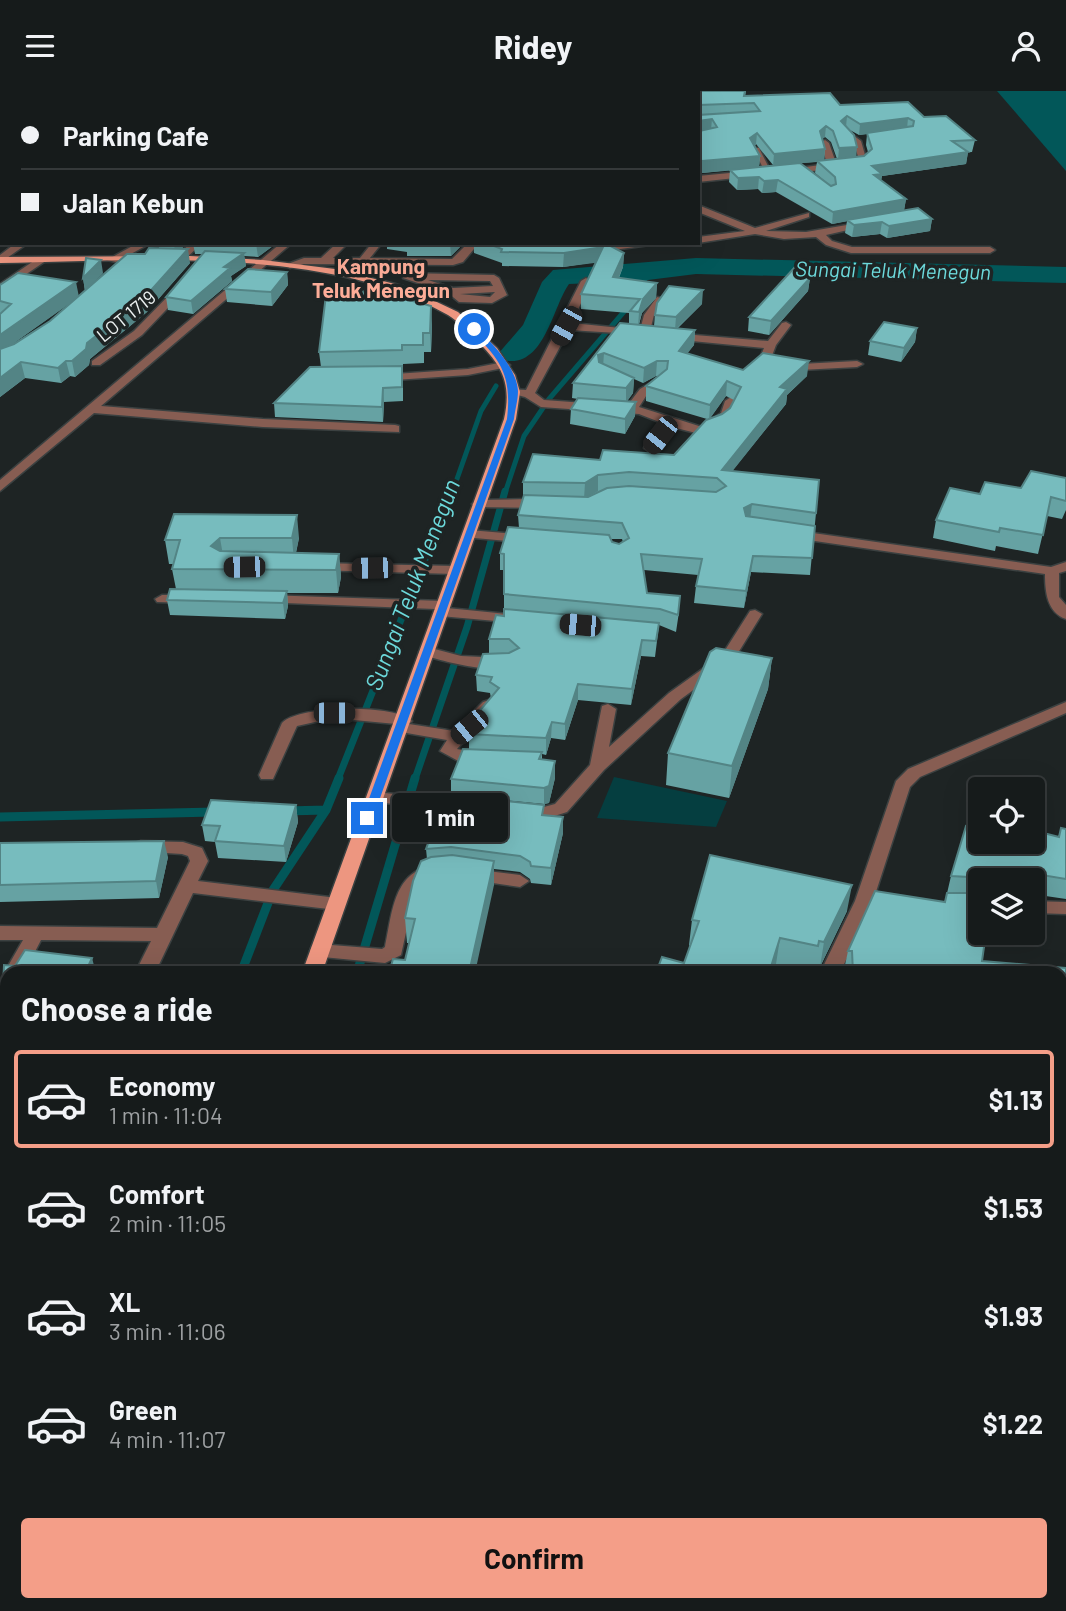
<!DOCTYPE html>
<html lang="en">
<head>
<meta charset="utf-8">
<style>
	:root { --surface:#161b1b; --page:#1f2424; --text:#f1f3f6; --muted:#9ea1a3; --line:#35393a; --accent:#f49e88 }
	body { margin:0; font-family:Barlow,sans-serif; background:var(--page); color:var(--text); height:100vh; display:flex; flex-direction:column; font-size:26px; white-space:nowrap }
	* { box-sizing:border-box; margin:0 }
	p { font-size:23px; color:var(--muted) }
	.icon { flex:none; width:38px; height:38px; fill:none; stroke:currentColor; stroke-width:2; stroke-linecap:round; stroke-linejoin:round }
	.map { position:relative; flex:1; overflow:hidden }
	.panel { position:absolute; left:0px; top:875px; width:1068px; height:646px; display:flex; flex-direction:column; background:var(--surface); border-radius:21px 21px 0 0; box-shadow:0 7px 28px #0002,0 0 0 2px var(--line) }
	.panel>* { flex:none }
	.hud { position:absolute; left:0px; top:0px; width:700px; height:154px; box-shadow:0 7px 28px #0002,0 0 0 2px var(--line); display:grid; align-content:center; height:154px; padding:0 21px; background:var(--surface) }
	.buttons { position:absolute; left:968px; top:686px; display:grid; gap:14px }
	.buttons a { display:grid; place-items:center; width:77px; height:77px; border-radius:7px; background:var(--surface); box-shadow:0 7px 28px #0002,0 0 0 2px var(--line); font-size:35px }
	.end { position:absolute; width:32px; height:32px; margin:-16px; border:9px solid #1a73e8; background:#fff; box-shadow:0 0 0 4px #fff }
	.from { border-radius:50% }
	.bubble { position:absolute; height:49px; border-radius:7px; background:var(--surface); box-shadow:0 7px 28px #0002,0 0 0 2px var(--line); font-size:23px; font-weight:700; line-height:49px; text-align:center }
	.car { position:absolute; width:21px; height:42px; margin:-21px -10px; border-radius:9px; box-shadow:0 0 5px 2px #0007; background:linear-gradient(#222 24%,#8ab4d8 0 40%,#222 0 76%,#8ab4d8 0 86%,#222 0) }
	.hud b { display:flex; align-items:center; gap:24px; height:66px; font-size:26px }
	.hud b+b { border-top:2px solid var(--line) }
	.hud i { width:18px; height:18px; background:var(--text) }
	ul { padding:0; list-style:none }
	li { display:flex; align-items:center; gap:21px; height:98px; margin:0 14px 10px; padding:0 7px; border:4px solid transparent; border-radius:7px }
	li div { flex:1 }
	li b { display:block; font-size:26px }
	li em { font-style:normal; font-weight:700 }
	li.active { border-color:var(--accent) }
	li>.icon { width:63px; height:63px; stroke-width:1.5 }
	h2 { padding:0 21px; font-size:32px; line-height:84px }
	.cta { display:flex; gap:14px; margin-top:auto; padding:14px 21px }
	.cta a { flex:1; height:80px; border-radius:7px; background:var(--accent); color:#111; font-size:28px; font-weight:700; line-height:80px; text-align:center }
	header { display:flex; justify-content:space-between; align-items:center; height:91px; padding:0 21px; background:var(--surface); font-size:32px; font-weight:700 }
	.map>svg:first-child { display:block }
</style>
</head>
<body>
<header><svg class="icon" aria-label="menu" viewBox="0 0 24 24"><path d="M4 6h16M4 12h16M4 18h16"/></svg>Ridey<svg class="icon" aria-label="person" viewBox="0 0 24 24"><circle cx="12" cy="8" r="4"/><path d="M4 21q1-7 8-7t8 7"/></svg></header>
<div class="map">
<svg width="1066" height="1520" viewBox="0 0 1066 1520">
	<rect width="100%" height="100%" fill="#1e2424"/>
	<path fill="#053e40" d="M614,686l113,24 -11,26 -119,-9z"/>
	<path fill="#025759" d="M997,0h69v80z"/>
	<g fill="none" stroke-linecap="round" stroke-linejoin="round">
		<path stroke="#025759" stroke-width="5" d="M641,197l7,-16
			M452,402l29,-82 15,-25
			M505,402l19,-57 25,-37 79,-92"/>
		<path stroke="#025759" stroke-width="7" d="M338,688l114,-288
			M415,688l52,-152 38,-136"/>
		<path stroke="#025759" stroke-width="9" d="M286,720l40,-1
			M0,726l214,-5
			M241,882l32,-83 53,-80 13,-32
			M357,882l58,-195"/>
		<path stroke="#025759" stroke-width="10" d="M0,1474l7,-15"/>
		<path fill="#025759" fill-rule="evenodd" d="M696,167l370,9v16l-370,-9 -56,7 -71,3c-17,24 -25,86 -66,76l-5,-6 25,-29 19,-43 11,-12z"/>
		<g stroke="#3b4141" stroke-width="3">
			<path id="minor" d="M192,0h10l-12,2z
				M376,0l16,2h-15z
				M410,0h9l-11,2z
				M450,0h9l-10,2z
				M846,39l15,11 6,21 -15,5 -70,7 -4,-3 49,-7 -6,-21 4,-3 4,3 7,20 23,-4 -6,-17 -11,-9z
				M753,57h6l13,26h-6z
				M751,80l3,5 -56,6v-6z
				M2,108v6l-2,1v-6z
				M698,114l57,23 54,-15v4l-43,14 40,1 64,-11v4l-44,10 6,6 20,6h138l5,3 -5,3h-139l-25,-8 -10,-8 -32,2 -29,-5 -57,9v-6l47,-6 -47,-19z
				M0,139h2v6h-2z
				M16,152h12l-28,20v-8z
				M138,152h13l-35,19 -9,-2z
				M191,152h11l-20,19h-8v-4z
				M281,152h11l-191,163 162,13 132,6 4,1v6l-136,-5 -169,-14 -94,78v-11z
				M337,152h11l-15,15h27l12,-15h10l-12,15 82,1 16,-16h11l-16,19 -10,3 -149,-1 -14,4 -5,-3 19,-7h17z
				M625,152h39l-58,8 -5,-3z
				M38,167l9,2 -47,32v-8z
				M407,182l87,2 5,3 8,17 -15,8 -33,-1 -11,-9 -45,-15v-4zM428,189l62,1 3,5 -40,2zM495,201l-5,5 -30,-3z
				M586,187l5,3 -19,42 68,7 4,-15 13,-18 9,2 -12,16 -5,20 -80,-5 -34,63 9,7 83,6 13,-17 21,-12 6,3 -2,2 -17,11 -9,14 63,20 19,-14 4,-12 6,-4 6,4 -6,17 -27,17 -32,-8 -18,24 -4,1 -6,-4 18,-25 -23,-9 -98,-7 -16,-10 -15,-4v-4l16,1 55,-109z
				M177,196l9,2 -44,46 -42,30h-8v-4l42,-30z
				M786,231l5,3 -15,20 -6,16 12,4 75,-4 6,3 -6,3 -75,4 -22,-6 -2,-2 6,-15 -93,-9 -6,-3 6,-3 97,8 14,-18z
				M504,271l6,3 -2,2 -40,8 -88,6 -6,-3 6,-3 88,-6z
				M529,408l16,1 7,4 -7,4 -71,-1 -2,-3 7,-4z
				M469,439l59,5 7,4 -7,4 -64,-6v-6z
				M792,439l259,37 15,-5v9l-7,2v24l7,8v14c-19,-6 -21,-28 -21,-45l-258,-37v-6z
				M318,472l137,3 7,4 -7,4 -142,-4v-6z
				M162,504h29l7,4 -7,4 -34,-1 -2,-3z
				M265,504l178,6 7,4 -3,3 70,7 7,4 -7,4 -77,-7 -5,-1v-6l-175,-7v-6z
				M755,519l7,4 -29,47 -52,38 -77,71 -37,42 -22,7 -31,-4 -2,-4 8,-6 24,2 11,-3 35,-39 12,-59 6,-2 8,5 -7,38 60,-54 53,-38 28,-44z
				M427,556l34,9 42,2 8,5c-15,14 -70,-3 -89,-8l-3,-3z
				M489,609l8,5 -40,44 30,6 2,4 -2,4h-25l-22,-12 7,-11 -52,-9 -2,-3 3,-4 -63,-6 -36,8 -24,53h-12l-2,-4 23,-52c17,-18 113,-19 130,-2l-3,3 45,7 29,-29z
				M1066,611v11l-146,64 -10,10 -37,114 -33,72h-20l35,-72 41,-120 12,-12z
				M375,701l99,10 8,6 -8,6 -105,-13 -2,-4 2,-4z
				M141,750l42,1 19,6 6,13 -10,20 139,17 9,6 -9,6 -144,-17 -38,80h-20l16,-32 -110,-1 -17,33h-17v4l-3,-4 19,-33h-23v-14l157,2 33,-67 -2,-5 -6,-2 -47,-3 -3,-4 3,-4z
				M432,775l9,6 -26,20 -14,63 -16,8 -73,-7 -2,-5 2,-5 7,-2 63,5 3,-2c7,-32 8,-75 47,-81z
				M471,778l49,6 9,6 -9,6 -55,-8 -3,-4 3,-4z
				M1032,810l34,1v12l-34,-1z
				M1060,955l6,1v16l-6,-1z
				M7,1171v33l-7,2v-32z
				M0,1245h7v22h-7z
				M1060,1490h6v26l-12,-2h6z
				M249,1514h26l-1,6h-28z
				M365,1514h175l-2,6h-176z"/>
		</g>
		<g stroke="#3b4141" stroke-width="3">
			<path id="major" d="M190,165l73,4 72,9 68,17 55,26 39,36 18,27 5,17 -4,27 -194,554h-20l202,-554c8,-36 -2,-54 -28,-79 -9,-8 -18,-19 -28,-25 -120,-70 -312,-54 -448,-52v-6z
				M78,1514h26l-1,6h-28z"/>
		</g>
		<use href="#minor" fill="#875d52" fill-rule="evenodd"/>
		<use href="#major" fill="#ed9680" fill-rule="evenodd"/>
	</g>
	<path fill="#66a2a3" fill-rule="evenodd" d="M552,0h194l-1,5 95,9 84,12 51,23 -3,12h-4l-2,12 -84,12 -1,4 25,19 -2,11 28,9 -2,12 -43,7 -7,-4 -28,3 -7,-4 2,-12 -15,3 -56,-32 -14,1 -4,-4 -21,1 -8,-8 1,-12 -28,3 -4,-4v-76h-146zM848,38l11,6 8,-1 -1,11 2,7 -4,4 -8,1zM825,46l6,5 6,17 -13,1 1,-11 -3,-10zM756,53l17,21 -14,2 1,-11 -5,-10zM817,71l-2,11 11,9 -26,-19z
		M158,152h30l-7,6 9,14 -43,49 -57,47 -1,6 -14,12 -5,-1 -9,7 -36,-5 -25,19v-112l79,11 6,-5 -2,-13 20,-5 -14,14 56,-33 14,-6zM74,209l-24,21 -39,24z
		M193,152h84l-19,14 -14,-1 2,10 -15,10 1,5 -39,33 -25,-4 -2,-13 36,-43h-7z
		M382,152h82l-13,13h-44v-4l-20,-3v-2l-4,-1z
		M474,152h131l19,10 -1,14 -4,11 38,5 -1,15 -14,15 -3,12 15,1 1,-11 47,-11 -25,25 18,1 -1,15 -7,8 56,17 64,6 -20,19 -1,9 -54,67 84,42 -6,62 -59,-3 -7,36 -50,-5 2,-17 2,-11 -54,-5 3,23 32,19 -3,20 -17,-7 -4,32 -14,-1 -10,49 -53,-5 -13,40 -14,-2 -5,17 -4,-1v6l13,1v17l-6,25 -5,1 -93,-9v-16l18,-30v-15l22,-36 -1,-5 -13,-2 -1,-16 13,-21v-15l15,-23v-46h-4v-17l19,-25 -1,-13 5,-17v-16l77,-22 74,-5 33,-36 -61,-18v-15l13,-10h-3l-13,7 -9,-4 -1,14 -6,8 8,15 -10,18 -55,-10 1,-15 7,-10 -6,-1 1,-15 56,-59v-11l-48,-4v-15l15,-32 -33,5 -61,-1v-3l-28,-10zM726,305l8,4 -4,8 -8,6 -12,4zM611,448h11l1,3 -4,2 -7,-2z
		M287,181l1,13 -16,21 -45,-4 -2,-13z
		M810,187l-2,13 -39,44 -21,-4 1,-14z
		M432,233l-1,28h-7v11l-21,1v37l-19,1 -1,20 -108,-5 -1,-14 47,-36 -2,-15z
		M917,237l-2,14 -14,20 -33,-7 2,-14z
		M1066,387v32l-4,9 -15,-3 -9,38 -42,-8 -1,5 -62,-13 3,-18 44,-26 41,-6z
		M174,423l125,24 -3,15 43,1 2,23 -3,16h-51l1,13 -3,13 -115,-4 -3,-15 9,-11 -4,-20 2,-5h-5l-4,-24z
		M772,567l-4,31 -39,109 -63,-13 2,-32z
		M296,714l2,17 -12,40 -68,-4 -3,-16 -10,-1 -3,-16z
		M544,724l19,2v16l-12,52 -20,-2 -1,-4 -10,-7 -26,-3v16l-89,75 4,-17h-2l-2,-25 22,-59 -1,-10 22,-32z
		M1066,738v70l-34,-5v-14h-52v53l2,28 84,7v77l-6,-2v-70h-212v-2l-4,-1 4,-19 97,-49 6,-26 29,-34 79,-5z
		M0,752l168,14 -9,41 -159,4z
		M847,820l-27,56h-5l-2,5 -37,-8 -3,9h-117l28,-10 6,-17 -1,-1 3,-25z
		M0,1266h7v168l-7,18z"/>
	<path fill="#538485" d="M847,25l-1,11 -5,-6z
		M908,27l-1,11 -48,6 1,-11z
		M712,28l-1,11 -13,2v-11z
		M826,35l-1,11 -6,5 1,-11z
		M757,42l-1,11 -7,5 1,-11z
		M857,56l-1,11 -18,2 1,-12z
		M825,58l-1,12 -51,5 1,-12z
		M968,61l-2,12 -84,12 -2,10 -8,1v-21z
		M760,65l-1,12 -57,5v-12z
		M759,86l-1,12 -21,1 1,-12z
		M778,89l-2,12 -14,1 2,-12z
		M2,91v15l-2,1v-15z
		M906,108l-2,12 -72,13 1,-12z
		M932,128l-2,12 -43,7 2,-12z
		M882,131l-2,12 -28,3 2,-12z
		M174,152h14l-13,10z
		M256,152h21l-19,14z
		M450,152h14l-13,13z
		M603,156l-1,15 -39,5 1,-14z
		M188,158l2,14 -43,49 -57,47 -1,6 -14,12 -3,-16 15,-18z
		M244,162l2,13 -15,10 1,5 -39,33 -2,-13 33,-34z
		M624,162l-1,14 -10,24v-14z
		M101,169l2,13 -18,18 -2,-13z
		M287,181l1,13 -16,21 -1,-14z
		M810,187l-2,13 -39,44 2,-14z
		M76,191l3,15 -79,56v-18z
		M657,192l-1,15 -14,15 -4,14 1,-15 4,-13z
		M703,199l-1,14 -27,26 1,-13z
		M431,215l1,18 -1,28 -1,-19z
		M917,237l-2,14 -14,20 3,-14z
		M695,239l-1,15 -16,21 1,-15z
		M604,262l-1,14 -5,2v-14z
		M66,270l4,15 -9,7 -3,-15z
		M657,270l-1,15 -13,7 1,-15z
		M809,270l-2,15 -20,19 -1,9 -63,79 -1,-13 58,-83z
		M21,271l4,16 -25,19v-19z
		M634,287l-1,15 -7,10v-15z
		M727,290l-1,15 -17,24 1,-15z
		M383,297l1,14 -1,20 -1,-15z
		M636,311l-1,14 -10,18v-15z
		M598,384v16l-14,8 1,-16z
		M752,413l-2,16 -8,4 2,-16z
		M297,424l2,23 -5,23 -2,-23z
		M220,447l4,23 -13,-15z
		M339,463l2,23 -3,16 -2,-23z
		M753,465l-2,16 -7,36 2,-17z
		M287,500l1,15 -3,13 -2,-16z
		M642,549l-1,16 -10,49 1,-16z
		M772,567l-4,31 -39,109 3,-32z
		M578,593v16l-13,40v-16z
		M552,631l-1,16 -5,17v-17z
		M555,670v17l-6,25 -5,1v-16z
		M296,714l2,17 -12,40 -2,-16z
		M563,726v16l-12,52v-17z
		M164,750l4,16 -9,41 -3,-17z
		M494,770v24l-19,88h-6z
		M852,794l-5,26 -27,56 4,-25z
		M780,847l-4,26 -3,9h-4z
		M92,867l4,15h-11z
		M7,1039v29l-7,14v-29z
		M7,1392v30l-7,-14z
		M0,1420l7,14 -7,18z"/>
	<path fill="#77bcbe" stroke="#538485" stroke-width="2" d="M1,0h114l13,2h-126v89l-2,1v-89z
		M556,0h189l-1,5 86,-3 10,12 68,-3 16,15 22,-1 29,24 -23,1 16,11 -96,14 10,8 -8,1 32,24 -73,13 -55,-32 -14,1 -5,-4 -21,1 -8,-8 70,-7 31,23 5,-2 -1,-7 -18,-16 47,-5 8,-7 -5,-16 46,-7 1,-5 -6,-3 -48,6 -13,-8 -6,5 13,14 3,12 -18,1 -6,-17 -7,-5 -6,5 5,18 -51,5 -17,-21 -7,5 10,18 -58,5 -4,-5v-29l1,4 18,-4 -5,-8 -14,2v-6l62,-4 -6,-8 -55,2 -1,3v-15h-141z
		M918,117l14,11 -43,7 -7,-4 -28,3 -7,-5z
		M486,152h119l19,10 -11,24 44,6 -14,16 -4,13 -9,-1 10,-12 -59,-5 22,-47 -39,6 -63,-1 1,-3z
		M149,157l39,1 -43,48 -58,46 -1,6 -14,12h-6l-8,7 -37,-6 -21,16v-29l14,-5 36,-23 77,-67h18z
		M205,160l39,2 -20,14 6,1 -39,33 -25,-4z
		M86,167l15,2 -18,18z
		M796,175l14,12 -39,43 -22,-4z
		M248,178l39,3 -16,20 -46,-3z
		M18,182l58,9 -76,53v-21l11,-10 -11,-3v-16z
		M669,195l34,4 -27,27 -21,-2 2,-12z
		M350,199l37,4 44,12 -1,27h-7v12h-21v5l-83,2 7,-57 15,3z
		M884,231l33,6 -13,20 -34,-7z
		M620,232l75,7 -16,21 64,19 20,-17 46,8 -29,26 7,2 -65,81 97,10 -3,33 -64,-9 -8,4 2,8 69,10 -3,32 -59,-2 -7,35 -50,-5 6,-27 -61,-5 6,39 33,3 -2,19 -18,-6 -156,-15v-40l-4,-1 8,-26 101,8 3,7 7,2 10,-6 -7,-15 -104,-8 6,-20 64,2 19,-9 22,-2 87,6 10,-6 -9,-8 -88,-6 -31,3 -13,8 -62,-1 10,-28 67,6 3,-10 71,5 32,-35 16,-6 8,-6 11,-21 -14,-6 -17,24 -64,-19 21,-17 1,-8h-11l-13,7 -40,-15 -6,2 1,7 35,16 -8,10 -53,-5z
		M402,275v21l-19,1 -1,19 -108,-4 36,-36z
		M578,307l58,4 -11,17 -54,-10z
		M1031,380l35,7v23l-15,-4 -8,38 -43,-7 -1,4 -63,-12 14,-32 30,6 5,-12 36,6z
		M174,423l123,1 -5,23h-72l-9,8 9,5 119,3 -3,16 -164,-1 8,-29h-15z
		M170,498l117,2 -4,12 -116,-3z
		M504,518l155,14 -3,18 -14,-1 -10,49 -54,-5 -13,40 -13,-2 -6,16 -77,-4 7,-19 23,-27 -9,-6 2,-5 -16,-2 7,-21 26,-1 10,-5 -10,-9h-20l7,-24 8,1z
		M716,557l56,10 -40,108 -64,-13 42,-101z
		M463,658l79,3 -3,7 16,2 -6,25 -5,2 -93,-9z
		M455,705l89,9 -2,10 21,2 -12,51 -20,-2 -1,-4 -10,-6 -69,-9 -25,2 12,-33 10,1z
		M211,709l85,5 -12,41 -69,-5 5,-15 -18,-1z
		M966,735l14,3v13h52v-12l27,7 2,-9 5,1v50l-55,-9 -1,5 -14,-3 -1,8h-8v-2l-36,-2z
		M164,750l-8,40 -156,4v-42z
		M452,764l42,6 -25,112h-80l4,-14 12,1 10,-41 -10,-1 8,-37 8,-20 10,-4z
		M710,764l142,30 -28,57 -5,-1 -1,5 -38,-8 -11,35h-113l6,-16 22,6 15,-42 -7,-1z
		M875,800l70,11 2,-9h33v40h6l-4,28 84,7v59l-2,5h-4v-59h-207l-1,-22h-4z
		M25,859l67,8 -7,15h-78v157l-7,14v-154l3,-1 1,-24 11,1z
		M0,1266h7v126l-7,16z"/>
	<path fill="#1a73e8" d="M476,237c16,14 41,41 42,63 0,9 -3,19 -4,28l-141,399 -6,4 -5,-4 145,-399c5,-45 -6,-58 -37,-90z"/>
	<g text-anchor="middle" stroke-width="7" stroke-linejoin="round" paint-order="stroke">
		<g font-size="19" fill="#ebf0f0" stroke="#1e2424">
			<text transform="translate(126 225) rotate(-39)" y="7">LOT 1719</text>
		</g>
		<g font-size="21" font-weight="bold" fill="#fdad98" stroke="#1e2424">
			<text x="381" y="183">Kampung<tspan x="381" dy="24">Teluk Menegun</tspan></text>
		</g>
		<g font-size="21" font-style="italic" fill="#6cd9db" stroke="#1e2424">
			<text transform="translate(893 180) rotate(1)" y="7">Sungai Teluk Menegun</text>
		</g>
		<g font-size="24" font-style="italic" fill="#6cd9db" stroke="#1e2424">
			<text transform="translate(413 494) rotate(-69)" y="8">Sungai Teluk Menegun</text>
		</g>
	</g>
</svg>
<div class="buttons">
<a><svg class="icon" aria-label="locate" viewBox="0 0 24 24"><circle cx="12" cy="12" r="6"/><path d="M12 2v4M12 18v4M2 12h4M18 12h4"/></svg></a>
<a><svg class="icon" aria-label="layers" viewBox="0 0 24 24"><path d="M12 4l9 5-9 5-9-5zM3 14l9 5 9-5"/></svg></a>
</div>
<i class="end from" style="left:474px;top:238px"></i>
<i class="end" style="left:367px;top:727px"></i>
<div class="bubble" style="left:392px;top:702px;width:116px">1 min</div>
<i class="car" style="left:566px;top:235px;rotate:209deg"></i>
<i class="car" style="left:660px;top:344px;rotate:218deg"></i>
<i class="car" style="left:244px;top:476px;rotate:269deg"></i>
<i class="car" style="left:372px;top:477px;rotate:269deg"></i>
<i class="car" style="left:580px;top:534px;rotate:275deg"></i>
<i class="car" style="left:334px;top:622px;rotate:90deg"></i>
<i class="car" style="left:469px;top:636px;rotate:231deg"></i>
<div class="hud">
<b><i class="from"></i>Parking Cafe</b>
<b><i></i>Jalan Kebun</b>
</div>
<section class="panel">
<h2>Choose a ride</h2>
<ul>
<li class="active"><svg class="icon" aria-label="car" viewBox="0 0 24 24"><path d="M5 17H2v-5l4-1 3-4h7l3 4 3 1v5h-3M9 17h6M6 11h13"/><circle cx="7" cy="17" r="2"/><circle cx="17" cy="17" r="2"/></svg><div><b>Economy</b><p>1 min · 11:04</p></div><em>$1.13</em></li>
<li><svg class="icon" aria-label="car" viewBox="0 0 24 24"><path d="M5 17H2v-5l4-1 3-4h7l3 4 3 1v5h-3M9 17h6M6 11h13"/><circle cx="7" cy="17" r="2"/><circle cx="17" cy="17" r="2"/></svg><div><b>Comfort</b><p>2 min · 11:05</p></div><em>$1.53</em></li>
<li><svg class="icon" aria-label="car" viewBox="0 0 24 24"><path d="M5 17H2v-5l4-1 3-4h7l3 4 3 1v5h-3M9 17h6M6 11h13"/><circle cx="7" cy="17" r="2"/><circle cx="17" cy="17" r="2"/></svg><div><b>XL</b><p>3 min · 11:06</p></div><em>$1.93</em></li>
<li><svg class="icon" aria-label="car" viewBox="0 0 24 24"><path d="M5 17H2v-5l4-1 3-4h7l3 4 3 1v5h-3M9 17h6M6 11h13"/><circle cx="7" cy="17" r="2"/><circle cx="17" cy="17" r="2"/></svg><div><b>Green</b><p>4 min · 11:07</p></div><em>$1.22</em></li>
</ul>
<div class="cta"><a>Confirm</a></div>
</section>
</div>
</body>
</html>
